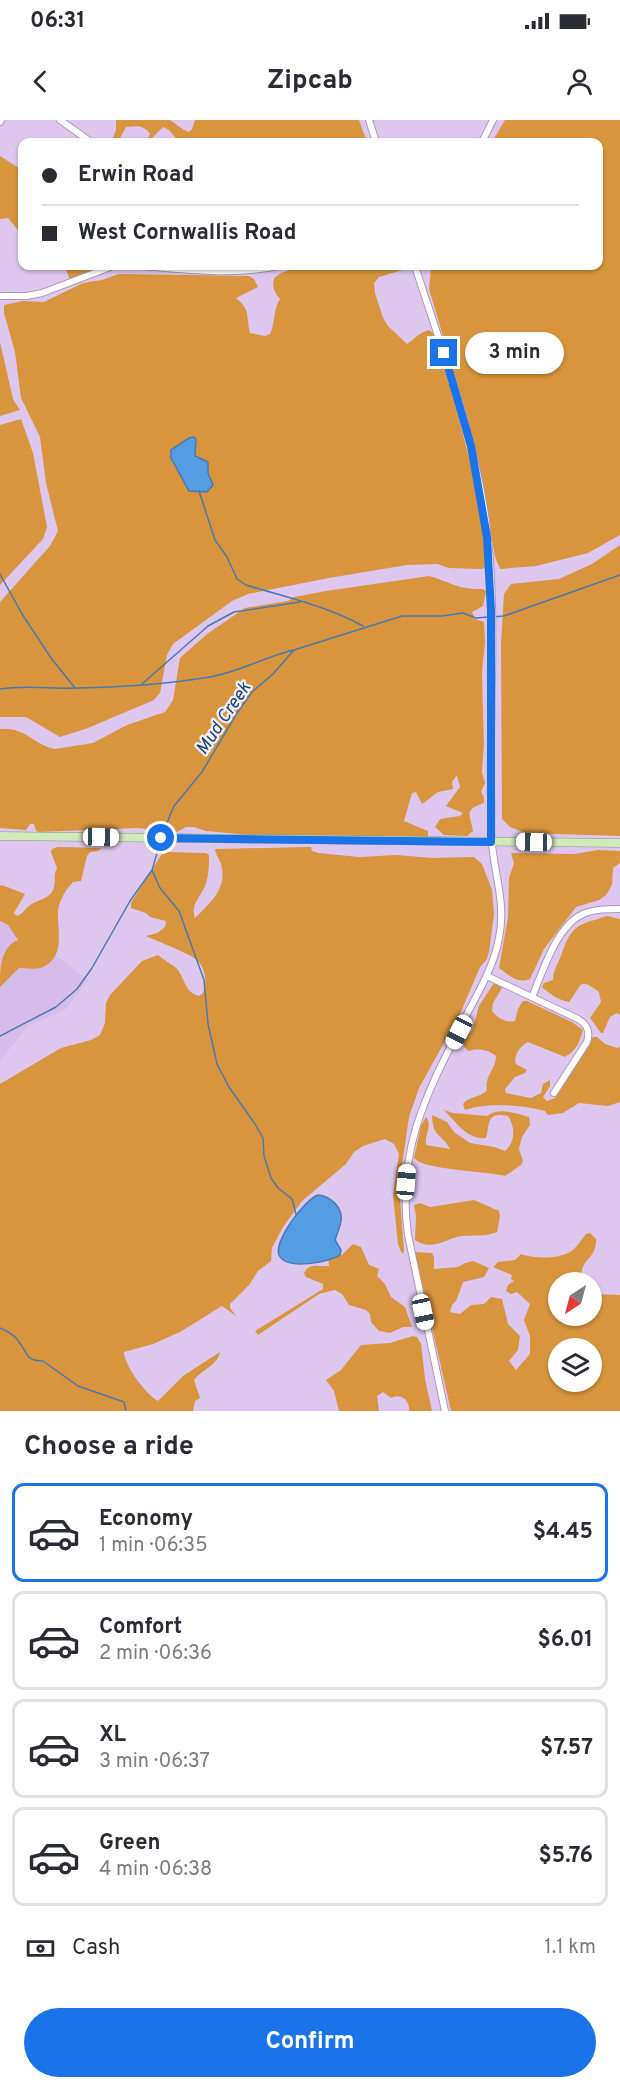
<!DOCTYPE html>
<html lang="en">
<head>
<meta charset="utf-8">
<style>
	:root { --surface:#fff; --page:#f2f2f3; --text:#2b2b33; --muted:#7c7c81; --line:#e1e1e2; --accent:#1a73e8 }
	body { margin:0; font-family:Overpass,sans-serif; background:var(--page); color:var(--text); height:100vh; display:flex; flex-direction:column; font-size:22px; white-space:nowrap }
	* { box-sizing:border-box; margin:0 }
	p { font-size:20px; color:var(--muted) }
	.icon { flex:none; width:33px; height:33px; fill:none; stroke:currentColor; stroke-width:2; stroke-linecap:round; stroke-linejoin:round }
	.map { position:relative; height:1291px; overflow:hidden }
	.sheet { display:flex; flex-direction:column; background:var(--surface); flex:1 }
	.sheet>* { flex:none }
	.top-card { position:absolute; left:18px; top:18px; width:585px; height:132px; border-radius:12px; box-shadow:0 2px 4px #0004; display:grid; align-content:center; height:132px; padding:0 24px; background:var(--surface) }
	.needle { width:39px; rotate:216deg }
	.fabs { position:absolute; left:548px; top:1152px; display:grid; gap:12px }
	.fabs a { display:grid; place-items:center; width:54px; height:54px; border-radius:50%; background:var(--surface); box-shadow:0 2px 4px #0004; font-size:30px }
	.end { position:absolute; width:27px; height:27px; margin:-14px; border:8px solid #1a73e8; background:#fff; box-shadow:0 0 0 3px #fff }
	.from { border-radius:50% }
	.bubble { position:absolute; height:42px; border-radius:21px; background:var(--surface); box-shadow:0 2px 4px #0004; font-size:20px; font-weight:700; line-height:42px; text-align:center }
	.car { position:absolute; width:18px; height:36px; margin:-18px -9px; border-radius:8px; box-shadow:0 0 4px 2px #0007; background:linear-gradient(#fff 24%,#345 0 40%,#fff 0 76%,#345 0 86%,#fff 0) }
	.top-card b { display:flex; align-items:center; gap:21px; height:57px; font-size:22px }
	.top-card b+b { border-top:2px solid var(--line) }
	.top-card i { width:15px; height:15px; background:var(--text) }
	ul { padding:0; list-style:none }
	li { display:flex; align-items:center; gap:18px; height:99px; margin:0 12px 9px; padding:0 12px; border:3px solid var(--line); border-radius:12px }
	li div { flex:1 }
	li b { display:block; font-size:22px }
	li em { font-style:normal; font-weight:700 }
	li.active { border-color:var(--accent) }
	li>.icon { width:54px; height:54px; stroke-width:1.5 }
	h2 { padding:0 24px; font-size:27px; line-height:72px }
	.pay { display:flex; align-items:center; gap:15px; height:66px; padding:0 24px; font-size:22px }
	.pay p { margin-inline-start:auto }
	.cta { display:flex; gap:12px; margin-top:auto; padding:12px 24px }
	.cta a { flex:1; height:69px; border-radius:36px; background:var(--accent); color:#fff; font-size:24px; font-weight:700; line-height:69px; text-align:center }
	.status { display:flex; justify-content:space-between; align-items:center; height:42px; padding:0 30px; background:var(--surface); direction:ltr }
	.status svg { height:16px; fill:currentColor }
	header { display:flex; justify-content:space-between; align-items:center; height:78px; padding:0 24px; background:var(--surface); font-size:27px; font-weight:700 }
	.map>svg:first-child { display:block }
</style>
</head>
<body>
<div class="status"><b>06:31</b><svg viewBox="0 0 49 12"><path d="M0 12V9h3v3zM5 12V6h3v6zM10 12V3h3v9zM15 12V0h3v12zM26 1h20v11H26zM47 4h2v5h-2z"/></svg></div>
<header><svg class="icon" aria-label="back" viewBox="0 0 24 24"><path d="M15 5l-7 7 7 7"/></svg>Zipcab<svg class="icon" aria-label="person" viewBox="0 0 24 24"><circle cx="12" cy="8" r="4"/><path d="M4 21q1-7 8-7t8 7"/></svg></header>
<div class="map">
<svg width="620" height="1291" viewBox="0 0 620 1291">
	<rect width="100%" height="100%" fill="#ddc7ef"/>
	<path fill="#d6bcea" d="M0,793l88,67 -23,30 -37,16 -28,35z"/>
	<path fill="#d8953d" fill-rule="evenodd" d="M116,0h54l14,10 5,2 3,-3 3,-9h164l8,22h-188l-10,-12 -6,-3 -15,15h-2l4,-8c-6,-9 -14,-8 -24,-7l-8,15h-7l5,-12z
		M505,0h115v415l-32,18 -52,13 -36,3 -5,-12 -11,-65 -21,-89 -34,-114 2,-21 2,-2h165v-124h-106z
		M0,36l22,14v65l-14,-17 -8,1z
		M67,146h40l-37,14 -5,-13z
		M175,146h92l-62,3z
		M302,146h107l-3,3 -27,8 -5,6 1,10 8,25 5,8 19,18c8,-5 11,-11 22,-14l5,4c16,55 34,110 44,167 4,20 6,40 9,60l-1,5 -4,3 -33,-1 -12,-4 -30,1 -78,13 -81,16 -16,7 -59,43 -6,11 -7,38 -6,7 -66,28 -28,9 -34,-20h-26v-115l50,-56 8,-15 -12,-48 -6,-46 -19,-39 -6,-46 -11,-39v-8l19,-4 21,1 39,-19 19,-3 17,-6 130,2 5,3 4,8 -22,11c15,12 10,19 14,35l15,3 5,-2c6,-13 3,-25 10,-35 -6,-7 -8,-12 -6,-21l7,-5z
		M0,222l13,57 7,11 -20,6z
		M21,299l12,34 14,74 -4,12 -43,46v-160z
		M620,425v291l-94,-3 -16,-6 -8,-8 -1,-175 3,-50 7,-10 48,-5 33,-15z
		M429,456c22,6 29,14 54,13l3,2 -3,15 -11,6 3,7 9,3 1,20 -3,31 2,71 -2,28 3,11 -4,9 3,5v6c-21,7 -14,11 -11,28l-6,5 -23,-1 -9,-8 5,-8 20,-3 3,-3 -17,-7 14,-19 -3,-12 -5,7 1,7 -15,3 -16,12 -6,-12 -4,1 -8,28 24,10v6l-178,-2 -44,-4 -12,-4h-8l-9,5 -40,-4 -98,4 -3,-1 -2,-7h-4l-4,6 -26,-2v-99c26,-2 35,17 55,20l38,-6 34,-18 38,-13 8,-12 7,-42 27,-24 38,-26 43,-7 6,-4 32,-6z
		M58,727l43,1 -3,3 -8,1 -3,4 -6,25 -8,1c-7,7 -14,19 -15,29 -1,18 8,46 -15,56 -6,3 -17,1 -24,1l-19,19c0,-17 0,-40 18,-47l-10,-15 -8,-4v-35l2,-1 23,9 -11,19 3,3c6,-2 6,-5 11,-9 8,-8 23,-7 26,-20 2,-7 -1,-12 3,-19l-6,-16 1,-3z
		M305,727h6l1,4 6,2 41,4 38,-2 35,3 42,-1 8,7 10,26 2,24 -5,38 -2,7 -7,8 -20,47 -41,74 -10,29 -10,69 5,65 -2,3 -4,-10 -5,-49 6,-41 -5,-10 -9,-5 -22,7 -9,6 -8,12 -44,37 -19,26 -11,21 -1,13 -13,10 -9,14 -19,19v4l6,8 -14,-10 -42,26 -27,12 -29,8c0,13 22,43 34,49l25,-25 37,-24c-3,14 -19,18 -26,28l6,18 -5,3 -2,10h-193v-327l61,-36 30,-8 9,-5 5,-12 1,-20 4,-8 32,-34 16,-6c5,5 15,9 20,15 7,10 7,22 21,26l4,-3c4,-10 3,-23 -5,-32 -8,-8 -40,-19 -52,-25l11,-3 8,-6 1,-6 -16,-4 -4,-4 -15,-5v-5l32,-51 43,1 3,2c0,10 0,21 -4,31 -4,10 -15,19 -10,32 14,-14 31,-28 27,-50 -1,-7 -6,-12 -7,-19z
		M598,730l22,1v12l-7,5 -1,17 -6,10 -7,5 -23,7 -32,42 -14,30c-13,5 -20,-3 -31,-11l9,-51 1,-39 5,-15 -3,-10 63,1z
		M607,796l13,3v96l-3,-2 -7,4 -7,16h-2l-11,-15 11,-16 -2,-10c-21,-16 -17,-7 -30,10 -9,-1 -21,-9 -27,-15l2,-4 9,-3c0,-10 6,-18 9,-27 10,-30 18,-28 45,-37z
		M494,863l8,5 -9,15 -1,8c6,7 13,12 23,10l3,-12 5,-8h4l45,21 11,8c-4,13 -6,20 -18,27l-37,-15c-8,4 -15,14 -12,22l11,6 -2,3 -10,4 -10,12 1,4 25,5 10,-5 2,-9 7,-4v6l-7,11 4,4 8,-3 38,-61h4l8,7 12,4 3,-1v55l-12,4 -29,-3 -16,10 -15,2 -3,-4c-21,-6 -60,-9 -80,-1l-2,-6c5,-8 18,-6 24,-14 -3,-14 9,-20 9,-34 -8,-7 -18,-8 -28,-5l-5,-6 1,-4 9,-13 6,-22z
		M444,990l9,3 34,3c12,-9 28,-3 42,1l1,8 -8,12 -3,12 4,12 -2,4 -16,11c-18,-5 -82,-6 -91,-18l7,-32 5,-9c7,9 -2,18 0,28l24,4c-9,-17 -17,-10 -18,-34l15,7 7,10 16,11 24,4 11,4c11,-9 10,-25 3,-35 -22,-5 -18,8 -22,22 -19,2 -30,-16 -42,-28z
		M474,1080l25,11 1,5 -3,16c-11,5 -23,3 -35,4 -16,2 -30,16 -47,4l1,-23 -2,-12 6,-2 10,4z
		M590,1113l6,6c1,22 -18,18 -14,43h-24v34h33v-22l29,1v116h-169l-36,-159 17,1 2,4v12l24,-2 7,-4 8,-2 16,7 -5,9 -21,5 -7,19 -4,4 -2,7 10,2 11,-9 13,-1 7,-7 11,2 6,25 12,12 -2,14 -9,11 7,9 14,-16v-18l-6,-16 6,-16 -13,-12 -6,2 -5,-3 2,-6 6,-4 -3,-2 1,-4 -19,-8 5,-5 17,-2 6,-6c14,5 41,6 53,-5 4,-4 8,-10 12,-15zM558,1228h33v34h-33z
		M353,1124l8,3 8,18 10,4 -2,7 8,8 6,13 14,10 7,20h-9l-13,6 -11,-2 -8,-9 -1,-8 -4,-4 -17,-5 -7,-11 -7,-4 -16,4 -61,41 -3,-4 68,-42v-5l-17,-7 -2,-4c6,-11 14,-6 25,-7l-1,-10 5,-4 9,3z
		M413,1216l4,1 4,7 4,35 7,32h-23c1,-11 -8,-18 -18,-13l-8,-6 -6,4 2,15h-40l-5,-20 -8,-11 15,-10 20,-25 29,-2z"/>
	<path fill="#549ce4" stroke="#4a7ab1" stroke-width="1.5" d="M189,318l5,-1 2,2 -1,17 13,6v11l5,12 -6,7 -18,-1 -18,-33v-8z
		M318,1075c12,1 25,12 23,26 -1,6 -4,13 -6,19l6,10 -1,5c-10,7 -54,16 -61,0 -5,-14 25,-55 39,-60z"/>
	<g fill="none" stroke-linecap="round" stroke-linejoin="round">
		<path stroke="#4a7ab1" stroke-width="1.5" d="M199,371l16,49 12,17 10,22 9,6c39,12 81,21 117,41
			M0,454l22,40 29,44 24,30
			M493,497l11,-1 116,-41
			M142,564l66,-58 26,-14 66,-10
			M0,569c26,-4 52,0 78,-1 44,-1 89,-4 132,-11 29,-5 55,-20 83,-27
			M162,715l12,-29 28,-34 35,-59 15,-21 21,-18 21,-24 108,-34h40l21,-3 13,5 12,-1
			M152,750l8,18 19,23 20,55 5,14 4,44 9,40 12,23 26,37 8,14 1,18 7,22 7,10 14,11 4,15
			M0,916l56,-29 21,-18 15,-21 38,-67 22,-31 9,-30
			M0,1208c7,3 15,7 19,14 9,11 6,19 24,19l35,25 46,16 2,9"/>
		<g stroke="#ad97bd" stroke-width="8">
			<path id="minor" d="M60,0l31,22
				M369,0l7,22
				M0,2l1,-2
				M482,22l11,-22
				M140,146c45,3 93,10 138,0
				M415,146c27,84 59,168 71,256 12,91 3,185 5,276 1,15 -1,31 1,46 3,32 14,61 7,94 -5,28 -20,53 -33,78 -38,75 -70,132 -58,219l37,176
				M0,176h27l15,-3 71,-27
				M487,856l89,42c10,5 15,12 11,24l-33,51
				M532,877c11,-25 24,-71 51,-83 11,-5 25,-5 37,-5"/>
		</g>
		<g stroke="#869b72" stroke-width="9">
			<path id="major" d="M0,716l620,7"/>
		</g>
		<use href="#minor" stroke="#fff" stroke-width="6"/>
		<use href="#major" stroke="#d2e8bd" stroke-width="8"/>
	</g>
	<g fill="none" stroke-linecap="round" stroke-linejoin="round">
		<path stroke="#1a73e8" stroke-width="8" d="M161,718l330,4v-231l-4,-74 -16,-91 -27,-93"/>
	</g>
	<g text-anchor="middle" stroke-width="4.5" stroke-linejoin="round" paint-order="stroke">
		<g font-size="18" font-style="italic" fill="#104473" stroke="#f7eefe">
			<text transform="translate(223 598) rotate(-56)" y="6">Mud Creek</text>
		</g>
	</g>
</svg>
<div class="fabs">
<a><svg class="needle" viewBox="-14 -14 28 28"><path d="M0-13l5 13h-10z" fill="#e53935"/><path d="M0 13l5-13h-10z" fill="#7c7c81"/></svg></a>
<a><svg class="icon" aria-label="layers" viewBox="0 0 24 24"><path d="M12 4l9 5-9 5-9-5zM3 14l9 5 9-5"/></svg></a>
</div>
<i class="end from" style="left:161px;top:718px"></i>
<i class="end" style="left:444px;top:233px"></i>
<div class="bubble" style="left:465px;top:212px;width:99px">3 min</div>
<i class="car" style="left:101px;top:717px;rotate:91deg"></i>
<i class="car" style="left:534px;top:722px;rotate:271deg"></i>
<i class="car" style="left:459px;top:912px;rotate:207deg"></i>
<i class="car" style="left:406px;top:1062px;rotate:5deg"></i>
<i class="car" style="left:423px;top:1192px;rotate:168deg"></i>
<div class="top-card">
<b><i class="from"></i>Erwin Road</b>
<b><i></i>West Cornwallis Road</b>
</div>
</div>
<section class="sheet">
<h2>Choose a ride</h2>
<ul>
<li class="active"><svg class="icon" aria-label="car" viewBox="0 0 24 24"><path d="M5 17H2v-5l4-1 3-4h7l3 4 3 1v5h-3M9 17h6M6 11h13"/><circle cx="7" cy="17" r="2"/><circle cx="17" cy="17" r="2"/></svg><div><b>Economy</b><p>1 min · 06:35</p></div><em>$4.45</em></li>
<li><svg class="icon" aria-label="car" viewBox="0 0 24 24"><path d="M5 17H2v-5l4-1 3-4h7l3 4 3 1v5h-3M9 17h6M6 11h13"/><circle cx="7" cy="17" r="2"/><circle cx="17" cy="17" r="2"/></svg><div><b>Comfort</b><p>2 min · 06:36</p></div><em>$6.01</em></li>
<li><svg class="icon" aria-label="car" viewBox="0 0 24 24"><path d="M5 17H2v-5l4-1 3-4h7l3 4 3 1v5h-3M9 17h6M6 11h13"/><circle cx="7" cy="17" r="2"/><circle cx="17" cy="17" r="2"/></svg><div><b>XL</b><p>3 min · 06:37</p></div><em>$7.57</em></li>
<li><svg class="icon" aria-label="car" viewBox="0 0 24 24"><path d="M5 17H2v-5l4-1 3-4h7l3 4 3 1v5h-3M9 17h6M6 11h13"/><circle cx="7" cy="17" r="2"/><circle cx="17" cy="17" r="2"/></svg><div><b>Green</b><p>4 min · 06:38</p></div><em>$5.76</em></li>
</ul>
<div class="pay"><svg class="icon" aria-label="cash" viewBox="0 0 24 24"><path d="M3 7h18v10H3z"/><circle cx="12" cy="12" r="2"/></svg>Cash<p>1.1 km</p></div>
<div class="cta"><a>Confirm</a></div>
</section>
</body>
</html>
